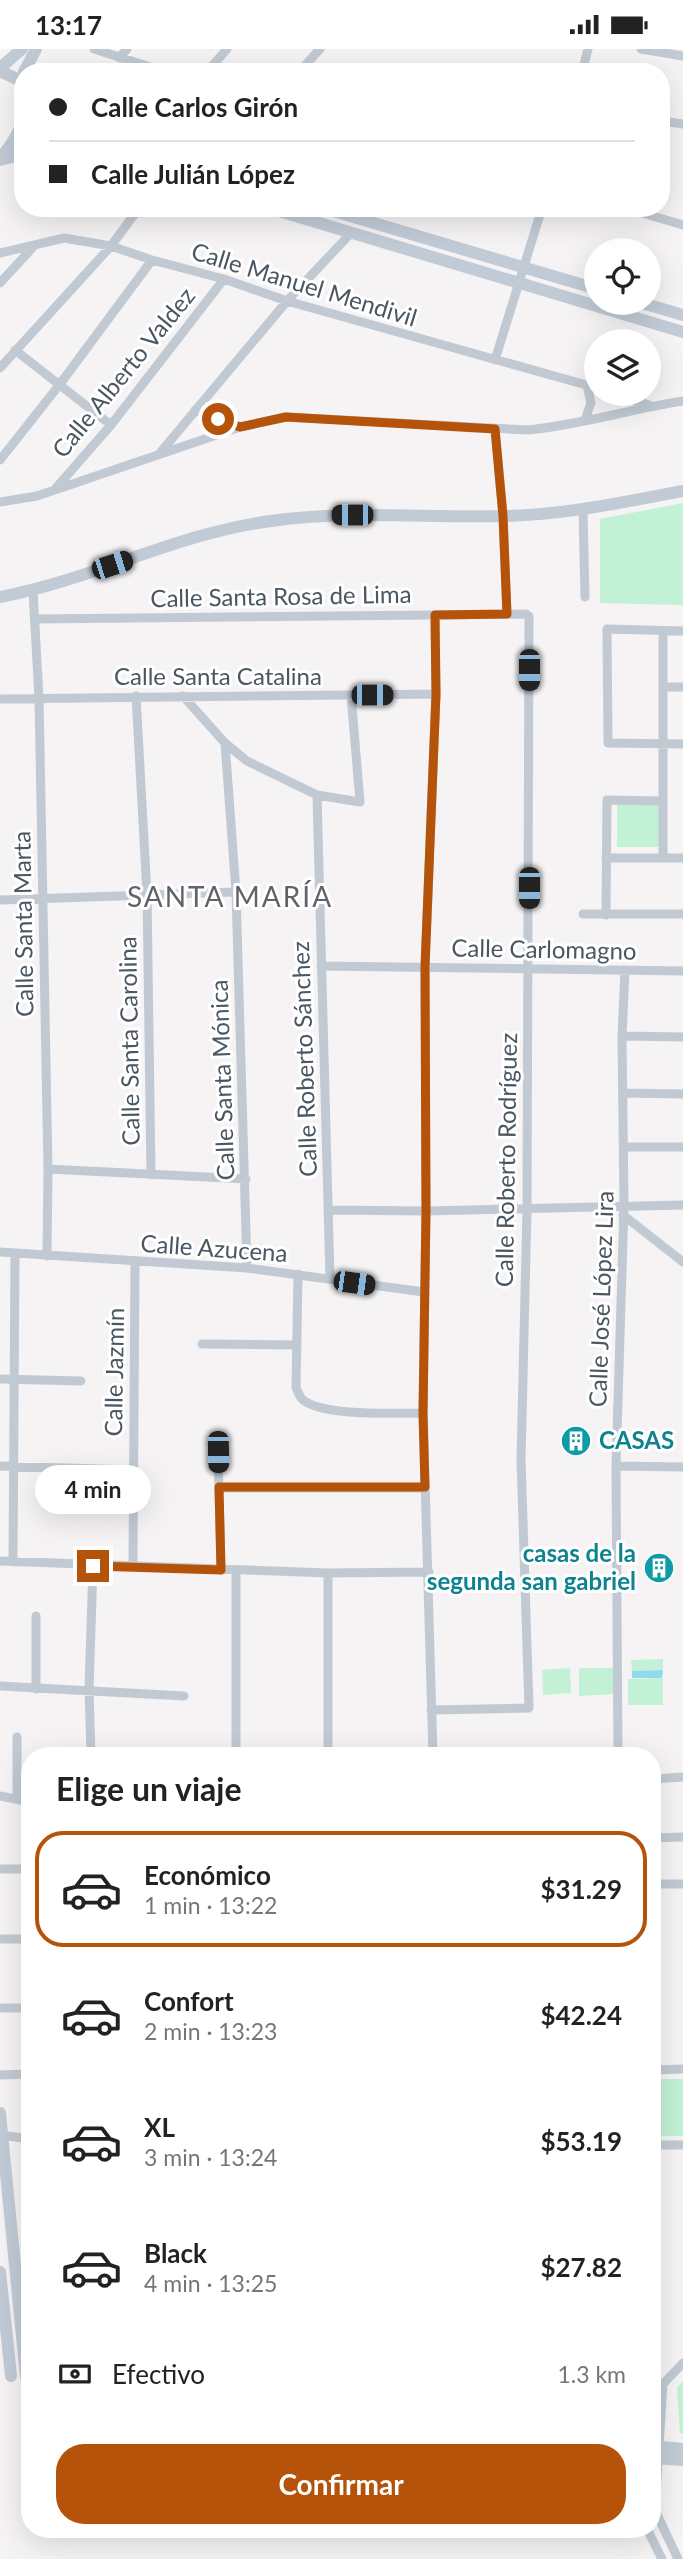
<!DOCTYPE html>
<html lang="es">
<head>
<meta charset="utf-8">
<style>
	:root { --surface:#fff; --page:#f6f6f6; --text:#222; --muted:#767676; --line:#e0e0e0; --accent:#b45309 }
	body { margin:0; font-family:Lato,sans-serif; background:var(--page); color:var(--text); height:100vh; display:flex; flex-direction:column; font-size:26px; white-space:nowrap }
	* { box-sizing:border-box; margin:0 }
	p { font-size:23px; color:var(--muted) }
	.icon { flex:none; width:38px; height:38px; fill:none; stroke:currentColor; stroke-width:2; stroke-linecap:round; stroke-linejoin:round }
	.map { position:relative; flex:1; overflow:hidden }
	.sheet { position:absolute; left:21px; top:1698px; width:640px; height:791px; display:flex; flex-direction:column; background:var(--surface); border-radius:28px; box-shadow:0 7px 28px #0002 }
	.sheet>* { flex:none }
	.hud { position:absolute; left:14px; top:14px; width:656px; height:154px; border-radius:28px; box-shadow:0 7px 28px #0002; display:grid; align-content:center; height:154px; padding:0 35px; background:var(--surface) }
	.fabs { position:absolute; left:584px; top:189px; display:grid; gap:14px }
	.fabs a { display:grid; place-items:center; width:77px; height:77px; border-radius:50%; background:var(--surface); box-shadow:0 7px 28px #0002; font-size:35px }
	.end { position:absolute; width:32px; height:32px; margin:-16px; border:9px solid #b45309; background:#fff; box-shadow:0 0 0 4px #fff }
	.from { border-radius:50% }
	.bubble { position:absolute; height:49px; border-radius:24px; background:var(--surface); box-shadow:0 7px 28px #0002; font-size:23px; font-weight:700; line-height:49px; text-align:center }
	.car { position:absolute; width:21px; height:42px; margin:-21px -10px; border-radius:9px; box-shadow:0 0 5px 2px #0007; background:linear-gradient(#222 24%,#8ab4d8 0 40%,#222 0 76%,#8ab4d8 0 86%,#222 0) }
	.hud b { display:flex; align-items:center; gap:24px; height:66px; font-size:26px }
	.hud b+b { border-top:2px solid var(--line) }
	.hud i { width:18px; height:18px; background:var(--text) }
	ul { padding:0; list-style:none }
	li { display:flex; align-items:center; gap:21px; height:116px; margin:0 14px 10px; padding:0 21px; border:4px solid transparent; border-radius:28px }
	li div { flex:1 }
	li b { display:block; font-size:26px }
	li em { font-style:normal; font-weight:700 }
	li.on { border-color:var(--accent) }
	li>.icon { width:63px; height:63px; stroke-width:1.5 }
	h2 { padding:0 35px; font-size:32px; line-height:84px }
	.pay { display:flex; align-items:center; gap:18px; height:77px; padding:0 35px; font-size:26px }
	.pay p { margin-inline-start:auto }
	.button { display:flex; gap:14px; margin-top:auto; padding:14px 35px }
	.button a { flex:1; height:80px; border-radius:28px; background:var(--accent); color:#fff; font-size:28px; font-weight:700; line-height:80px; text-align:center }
	.status { display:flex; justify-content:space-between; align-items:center; height:49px; padding:0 35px; background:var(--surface); direction:ltr }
	.status svg { height:19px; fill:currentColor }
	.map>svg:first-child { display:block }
</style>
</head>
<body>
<div class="status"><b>13:17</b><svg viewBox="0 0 49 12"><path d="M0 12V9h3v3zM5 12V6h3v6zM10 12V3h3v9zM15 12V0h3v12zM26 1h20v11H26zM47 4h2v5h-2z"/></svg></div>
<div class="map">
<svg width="683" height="2510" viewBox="0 0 683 2510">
	<rect width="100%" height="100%" fill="#f5f3f3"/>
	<path fill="#c3f1d5" d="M683,454v102l-83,-2v-84z
		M617,753h43v45h-43z
		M663,1610v11l-31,1 -1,-11z
		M570,1619l1,25 -28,2 -1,-25z
		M579,1619h36l-2,26 -34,2z
		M663,1629v27h-35v-26z
		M653,2030h30v57h-30z
		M683,2332v53l-3,-1 -3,-45z"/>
	<path fill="#90daee" d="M663,1621l-1,8h-30v-7z"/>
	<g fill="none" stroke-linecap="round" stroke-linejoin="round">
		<path stroke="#c1cad2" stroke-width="9" d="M94,0l72,23
			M641,0l42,7
			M119,9l8,-9
			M303,18l30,5
			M207,23l20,-23
			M299,23l21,-23
			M582,23l6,-23
			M662,72l21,3
			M625,159l58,17
			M0,204l64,-15 47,8 41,14 72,19 63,22 310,87
			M0,234l34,-37
			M15,301l96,75
			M495,311l47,-152
			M0,319l111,-122 28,-38
			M615,345l34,11
			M195,361l45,17
			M585,371l6,-17 -4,-18
			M495,380l8,87 4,98
			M160,404l127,-152 65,-69
			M0,411l60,-76 92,-124
			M56,439l55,-63 113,-146
			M0,453l37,-6 203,-69 46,-10 242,13c52,-5 103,-21 155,-29
			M583,461l2,87
			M33,542l6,107 9,471 -1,87
			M35,570l491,-5 3,2 -2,594 -6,250 8,248 -98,2
			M683,582l-76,-2 1,114 75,1
			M664,638h19
			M136,647l11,198 4,281
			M183,647l42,47 22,18 70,34 43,7 -9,-107
			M0,650l436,-5
			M225,694l11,149 11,376
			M317,746l13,484
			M606,809h77
			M663,809v-227
			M0,851l236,-8
			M583,865h100
			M606,866l1,-115 55,1
			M321,917l362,5
			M622,987l61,1
			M624,1044l59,1
			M624,1098h59
			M48,1120l198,10
			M329,1161l97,1 257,-6
			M623,1166l60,47
			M0,1203l247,16 177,24
			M298,1225l-2,114c2,3 3,7 5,10 17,19 96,15 122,15
			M202,1295l95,1
			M0,1330l81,2
			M218,1403l3,118
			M0,1417l133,4
			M616,1417l67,1
			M219,1439h206
			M0,1512l328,12 101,-1
			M13,1513l2,-309
			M133,1517l2,-304
			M328,1524v182
			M36,1567v73
			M0,1637l184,10
			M91,1706l-2,-65 4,-124
			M236,1706v-184
			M433,1706l-10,-342 3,-202 -1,-244 11,-273 -1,-79
			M618,1706l-2,-289 8,-261 -2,-169 3,-66
			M653,1730l30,-2
			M0,1747l30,6
			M17,1750v-62
			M653,1789l30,-1
			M0,1820h30
			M653,1835h30
			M0,1890h30
			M0,1959h30
			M653,2021l30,-1
			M0,2026l30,-1
			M0,2086l30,4
			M653,2096h30
			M647,2480l15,30
			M678,2510l-23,-49 8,-126 20,-21"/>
		<path stroke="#c1cbd6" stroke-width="12" d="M0,19l22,-19
			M0,22l23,11
			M24,23l12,-23
			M0,109c11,-12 20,-25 23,-41
			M0,111l23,-6
			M269,159l414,124
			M323,159l274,81
			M642,254l41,12
			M0,548c92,-17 177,-64 271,-76 77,-11 155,-3 233,-5 61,-1 119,-14 179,-25
			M0,2064l26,264
			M0,2223l11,104
			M653,2397l30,3
			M653,2409l30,2"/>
	</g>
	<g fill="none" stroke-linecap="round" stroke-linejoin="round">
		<path stroke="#b45309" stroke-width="9" d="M93,1517l128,4 -2,-83h206l-2,-74 3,-202 -1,-244 11,-273 -1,-79 72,-1 -4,-98 -8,-87 -209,-12 -46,10 -22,-8"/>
	</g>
	<defs>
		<g id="building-disc" transform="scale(1.575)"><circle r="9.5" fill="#0f9aa8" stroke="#fff"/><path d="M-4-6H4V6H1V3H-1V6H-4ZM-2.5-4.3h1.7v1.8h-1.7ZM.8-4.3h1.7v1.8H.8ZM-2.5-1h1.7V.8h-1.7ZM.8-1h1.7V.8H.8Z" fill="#fff"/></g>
	</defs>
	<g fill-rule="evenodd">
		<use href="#building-disc" x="576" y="1392"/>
		<use href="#building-disc" x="659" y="1519"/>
	</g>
	<g text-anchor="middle" stroke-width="6" stroke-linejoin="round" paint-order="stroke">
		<g font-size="24" fill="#4a5661" stroke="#fff">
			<text transform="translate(304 236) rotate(17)" y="8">Calle Manuel Mendivil</text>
			<text transform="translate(124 324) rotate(-51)" y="8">Calle Alberto Valdez</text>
			<text transform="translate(281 548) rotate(-1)" y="8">Calle Santa Rosa de Lima</text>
			<text x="218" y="636">Calle Santa Catalina</text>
			<text transform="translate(24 875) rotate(-91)" y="8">Calle Santa Marta</text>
			<text transform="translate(544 901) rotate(1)" y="8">Calle Carlomagno</text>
			<text transform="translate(130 992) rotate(-91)" y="8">Calle Santa Carolina</text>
			<text transform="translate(305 1010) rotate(-92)" y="8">Calle Roberto Sánchez</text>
			<text transform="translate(223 1031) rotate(-92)" y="8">Calle Santa Mónica</text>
			<text transform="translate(507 1111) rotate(-89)" y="8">Calle Roberto Rodríguez</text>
			<text transform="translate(214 1200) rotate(4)" y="8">Calle Azucena</text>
			<text transform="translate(602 1250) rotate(-88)" y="8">Calle José López Lira</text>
			<text transform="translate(115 1323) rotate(-89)" y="8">Calle Jazmín</text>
		</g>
		<g font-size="24" font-weight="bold" fill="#0d838f" stroke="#fff" text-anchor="start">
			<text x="599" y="1400">CASAS</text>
			<text x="636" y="1513" text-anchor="end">casas de la<tspan x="636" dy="28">segunda san gabriel</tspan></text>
		</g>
		<g font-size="28" letter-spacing="2" fill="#5f6368" stroke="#fff">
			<text x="230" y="858">SANTA MARÍA</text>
		</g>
	</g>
</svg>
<div class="fabs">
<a><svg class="icon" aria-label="locate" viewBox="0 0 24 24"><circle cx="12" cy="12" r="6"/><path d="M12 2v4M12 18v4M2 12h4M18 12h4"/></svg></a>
<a><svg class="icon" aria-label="layers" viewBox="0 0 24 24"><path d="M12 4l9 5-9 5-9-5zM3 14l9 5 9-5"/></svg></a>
</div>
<i class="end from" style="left:218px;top:370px"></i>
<i class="end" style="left:93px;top:1517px"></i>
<div class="bubble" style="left:35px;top:1416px;width:116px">4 min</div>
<i class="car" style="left:352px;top:466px;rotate:270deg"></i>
<i class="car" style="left:112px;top:516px;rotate:72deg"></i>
<i class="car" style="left:529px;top:621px;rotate:180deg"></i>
<i class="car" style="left:372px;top:646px;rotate:90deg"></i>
<i class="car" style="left:529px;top:839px;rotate:180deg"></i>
<i class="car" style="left:354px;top:1234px;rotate:98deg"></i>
<i class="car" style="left:218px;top:1403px;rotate:179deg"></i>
<div class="hud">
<b><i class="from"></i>Calle Carlos Girón</b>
<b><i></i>Calle Julián López</b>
</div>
<section class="sheet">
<h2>Elige un viaje</h2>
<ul>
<li class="on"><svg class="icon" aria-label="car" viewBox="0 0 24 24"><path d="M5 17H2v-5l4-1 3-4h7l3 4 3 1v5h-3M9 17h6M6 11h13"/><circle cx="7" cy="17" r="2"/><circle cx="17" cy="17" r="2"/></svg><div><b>Económico</b><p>1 min · 13:22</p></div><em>$31.29</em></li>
<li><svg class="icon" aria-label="car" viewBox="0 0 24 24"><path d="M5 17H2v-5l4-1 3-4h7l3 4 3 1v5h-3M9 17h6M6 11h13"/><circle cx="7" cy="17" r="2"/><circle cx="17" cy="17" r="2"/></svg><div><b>Confort</b><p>2 min · 13:23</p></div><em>$42.24</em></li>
<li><svg class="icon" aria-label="car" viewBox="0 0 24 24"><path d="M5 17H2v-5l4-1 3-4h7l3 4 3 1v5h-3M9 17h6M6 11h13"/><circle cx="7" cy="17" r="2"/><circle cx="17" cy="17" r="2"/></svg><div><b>XL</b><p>3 min · 13:24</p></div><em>$53.19</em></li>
<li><svg class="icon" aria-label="car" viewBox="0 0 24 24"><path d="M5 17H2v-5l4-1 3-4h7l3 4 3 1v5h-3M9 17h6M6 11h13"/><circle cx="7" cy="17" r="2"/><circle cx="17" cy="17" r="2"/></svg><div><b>Black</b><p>4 min · 13:25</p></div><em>$27.82</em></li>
</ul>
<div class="pay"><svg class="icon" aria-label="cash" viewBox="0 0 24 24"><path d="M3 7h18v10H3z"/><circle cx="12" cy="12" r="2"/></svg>Efectivo<p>1.3 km</p></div>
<div class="button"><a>Confirmar</a></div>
</section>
</div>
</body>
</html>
